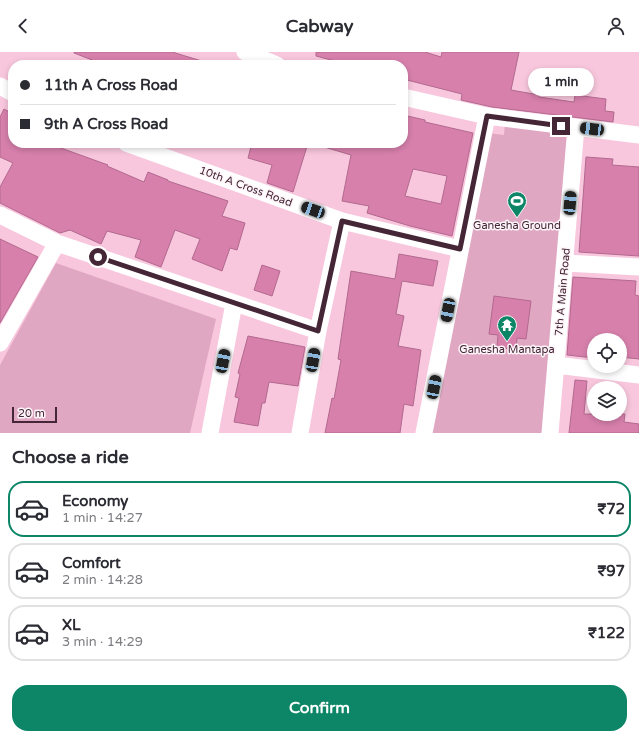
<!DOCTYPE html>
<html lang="en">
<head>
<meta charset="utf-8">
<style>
	:root { --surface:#fff; --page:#f2f2f3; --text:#2b2b33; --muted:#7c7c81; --line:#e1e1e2; --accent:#0c8667 }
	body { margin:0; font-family:"Varela Round",sans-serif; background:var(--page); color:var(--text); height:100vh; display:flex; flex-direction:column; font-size:15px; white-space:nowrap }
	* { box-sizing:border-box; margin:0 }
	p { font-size:13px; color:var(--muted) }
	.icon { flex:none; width:22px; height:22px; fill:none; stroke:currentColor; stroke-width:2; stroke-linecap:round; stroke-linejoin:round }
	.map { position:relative; height:381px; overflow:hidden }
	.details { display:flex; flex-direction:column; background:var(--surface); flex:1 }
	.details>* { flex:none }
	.guide { position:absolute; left:8px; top:8px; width:400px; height:88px; border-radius:16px; box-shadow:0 2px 6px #0003; display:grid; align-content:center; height:88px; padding:0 12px; background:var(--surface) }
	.buttons { position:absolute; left:587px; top:281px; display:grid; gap:8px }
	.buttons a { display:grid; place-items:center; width:40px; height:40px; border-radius:50%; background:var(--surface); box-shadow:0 2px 6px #0003; font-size:20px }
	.scale { position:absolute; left:12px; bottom:10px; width:45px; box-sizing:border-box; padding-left:4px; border:2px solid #452636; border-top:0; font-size:11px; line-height:14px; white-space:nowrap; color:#452636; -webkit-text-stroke:3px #fef5f9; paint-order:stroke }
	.end { position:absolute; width:18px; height:18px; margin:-9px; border:5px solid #452636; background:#fff; box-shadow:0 0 0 2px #fff }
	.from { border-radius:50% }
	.bubble { position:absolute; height:28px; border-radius:14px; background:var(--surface); box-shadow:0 2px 6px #0003; font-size:13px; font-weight:700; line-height:28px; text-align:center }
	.car { position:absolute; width:12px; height:24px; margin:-12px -6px; border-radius:5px; box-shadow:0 0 3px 1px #0007; background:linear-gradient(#222 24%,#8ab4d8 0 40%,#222 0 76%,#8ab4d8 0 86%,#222 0) }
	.guide b { display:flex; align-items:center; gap:14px; height:38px; font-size:15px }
	.guide b+b { border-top:1px solid var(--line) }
	.guide i { width:10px; height:10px; background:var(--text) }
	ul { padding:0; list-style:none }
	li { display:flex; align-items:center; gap:12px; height:56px; margin:0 8px 6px; padding:0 4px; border:2px solid var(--line); border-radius:16px }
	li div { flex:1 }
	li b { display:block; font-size:15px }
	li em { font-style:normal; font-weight:700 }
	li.on { border-color:var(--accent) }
	li>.icon { width:36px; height:36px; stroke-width:1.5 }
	h2 { padding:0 12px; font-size:18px; line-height:48px }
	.cta { display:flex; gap:8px; margin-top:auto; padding:8px 12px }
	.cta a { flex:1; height:46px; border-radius:16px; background:var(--accent); color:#fff; font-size:16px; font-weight:700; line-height:46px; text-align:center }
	header { display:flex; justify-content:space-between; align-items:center; height:52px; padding:0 12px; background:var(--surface); font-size:18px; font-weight:700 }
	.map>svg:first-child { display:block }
</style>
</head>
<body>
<header><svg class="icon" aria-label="back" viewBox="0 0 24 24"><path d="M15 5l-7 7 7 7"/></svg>Cabway<svg class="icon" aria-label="person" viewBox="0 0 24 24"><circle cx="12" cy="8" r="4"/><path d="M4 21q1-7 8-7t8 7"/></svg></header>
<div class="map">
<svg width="639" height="381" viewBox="0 0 639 381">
	<rect width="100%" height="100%" fill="#f8c7dd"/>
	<path fill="#e0a7c2" d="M505,70l66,8 -26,303h-115l58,-300 16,2z
		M56,211l160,56 -26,114h-190v-68z"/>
	<path fill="#d780ac" stroke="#b2698e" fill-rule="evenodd" d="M74,0h98l33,10v3h-100l-31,-12z
		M316,0h109l16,5 1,-5h77l-8,38 28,5v2l35,5 1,-7 31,4 -1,12 9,1 -1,10 -121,-15 -31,-7 1,-6 -59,-15v-14h-53l-34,-9z
		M4,57l9,5v29h34l61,22 -1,1 37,16 4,-10 20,8v1l60,20 -6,15 23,7 -8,27 -7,-2 -8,23 -30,-12 8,-20 -25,-9 -14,37 -26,-10 6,-17 -34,-9 -6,13 -31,-14 -10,3 -60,-30v-16l13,-24 -13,-6v-40z
		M403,63l22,5v2l48,11 -21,103 -42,-10 -43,-13 2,-7 -27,-5 9,-46 -30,-9 1,-3h81zM413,117l34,7 -6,28 -36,-8z
		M252,91h56l-15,49 -26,-9 5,-18 -24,-7z
		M586,105l27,2 -1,6 27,2v89l-60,-4z
		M0,187l38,18 -38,66z
		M399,202l39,7 -5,25 -31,-5 -6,33 8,2 -6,30 23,4 -8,56 -9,-2 -4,29h-75l7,-35 2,1 7,-39 -3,-1 13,-88 44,8z
		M262,213l18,6 -8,25 -18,-6z
		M573,225l63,4 -1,14 4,1v63l-19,-2v-17h-26v18l-27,-3z
		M494,244l37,5 -5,38 -9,-1 -1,12 -19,-3 1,-12 -9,-1z
		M248,284l57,11 -7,39 -29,-4 -4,21h-3l-4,23 -24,-4 5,-24 -4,-1 5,-23 -2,-1z
		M575,328l12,1 -3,33h41l-1,8 15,2v9h-70z"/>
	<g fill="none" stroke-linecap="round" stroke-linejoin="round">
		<path stroke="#fff" stroke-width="17" d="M245,0l32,13
			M0,34l13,7
			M403,45l84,19 152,19
			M126,91l216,78 118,28
			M0,163l57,28 261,88
			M565,211l74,4
			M0,291l57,-100
			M556,313l83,10
			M210,381l24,-130
			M300,381l18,-102 24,-110
			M424,381l63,-317
			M550,381l26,-306"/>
	</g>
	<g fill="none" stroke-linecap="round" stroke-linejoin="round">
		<path stroke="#452636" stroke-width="5" d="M98,205l220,74 24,-110 118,28 27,-133 74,10"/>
	</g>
	<defs>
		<g id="stadium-pin" transform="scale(1)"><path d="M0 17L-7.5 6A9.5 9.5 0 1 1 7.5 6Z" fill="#0c8667" stroke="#fef5f9"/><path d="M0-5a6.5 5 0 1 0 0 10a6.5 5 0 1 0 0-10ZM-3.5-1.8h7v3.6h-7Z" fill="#fff"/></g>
		<g id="temple-pin" transform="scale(1)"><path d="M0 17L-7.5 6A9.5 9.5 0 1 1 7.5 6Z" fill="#0c8667" stroke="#fef5f9"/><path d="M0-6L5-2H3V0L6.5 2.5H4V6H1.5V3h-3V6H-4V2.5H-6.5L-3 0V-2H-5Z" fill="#fff"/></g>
	</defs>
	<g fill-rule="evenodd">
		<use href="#stadium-pin" x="517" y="149"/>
		<use href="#temple-pin" x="507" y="273"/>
	</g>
	<g text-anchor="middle" stroke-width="3" stroke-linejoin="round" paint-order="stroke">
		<g font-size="11" fill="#452636" stroke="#fef5f9">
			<text transform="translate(246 134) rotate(20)" y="4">10th A Cross Road</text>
			<text transform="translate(562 240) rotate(-85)" y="4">7th A Main Road</text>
		</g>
		<g font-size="11" fill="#452636" stroke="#fef5f9">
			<text x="517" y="177">Ganesha Ground</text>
			<text x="507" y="301">Ganesha Mantapa</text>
		</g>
	</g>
</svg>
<div class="buttons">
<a><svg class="icon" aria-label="locate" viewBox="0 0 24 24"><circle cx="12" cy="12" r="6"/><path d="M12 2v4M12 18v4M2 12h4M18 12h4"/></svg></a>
<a><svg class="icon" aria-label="layers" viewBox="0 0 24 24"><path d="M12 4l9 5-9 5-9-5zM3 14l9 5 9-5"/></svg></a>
</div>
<div class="scale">20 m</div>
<i class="end from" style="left:98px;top:205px"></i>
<i class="end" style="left:561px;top:74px"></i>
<div class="bubble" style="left:528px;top:16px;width:66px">1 min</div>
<i class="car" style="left:592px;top:77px;rotate:277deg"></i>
<i class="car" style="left:570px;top:151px;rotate:5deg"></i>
<i class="car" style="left:313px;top:158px;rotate:290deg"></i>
<i class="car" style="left:448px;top:258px;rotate:191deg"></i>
<i class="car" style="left:313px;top:308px;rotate:10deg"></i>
<i class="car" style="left:223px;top:309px;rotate:11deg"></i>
<i class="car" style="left:434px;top:335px;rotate:11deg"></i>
<div class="guide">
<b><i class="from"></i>11th A Cross Road</b>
<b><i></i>9th A Cross Road</b>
</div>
</div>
<section class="details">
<h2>Choose a ride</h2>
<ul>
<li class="on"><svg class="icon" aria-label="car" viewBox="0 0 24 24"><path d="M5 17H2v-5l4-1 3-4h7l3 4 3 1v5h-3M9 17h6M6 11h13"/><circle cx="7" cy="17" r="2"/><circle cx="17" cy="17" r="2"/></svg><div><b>Economy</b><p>1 min · 14:27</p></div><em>₹72</em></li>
<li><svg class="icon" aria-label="car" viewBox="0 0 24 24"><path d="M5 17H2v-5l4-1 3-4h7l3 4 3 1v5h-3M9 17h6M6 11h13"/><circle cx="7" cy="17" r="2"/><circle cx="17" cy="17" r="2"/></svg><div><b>Comfort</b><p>2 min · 14:28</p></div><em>₹97</em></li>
<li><svg class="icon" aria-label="car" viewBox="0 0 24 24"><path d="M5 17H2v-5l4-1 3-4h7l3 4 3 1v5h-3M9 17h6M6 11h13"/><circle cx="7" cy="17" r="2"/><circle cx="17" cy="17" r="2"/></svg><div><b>XL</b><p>3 min · 14:29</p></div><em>₹122</em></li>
</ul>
<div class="cta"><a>Confirm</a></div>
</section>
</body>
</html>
